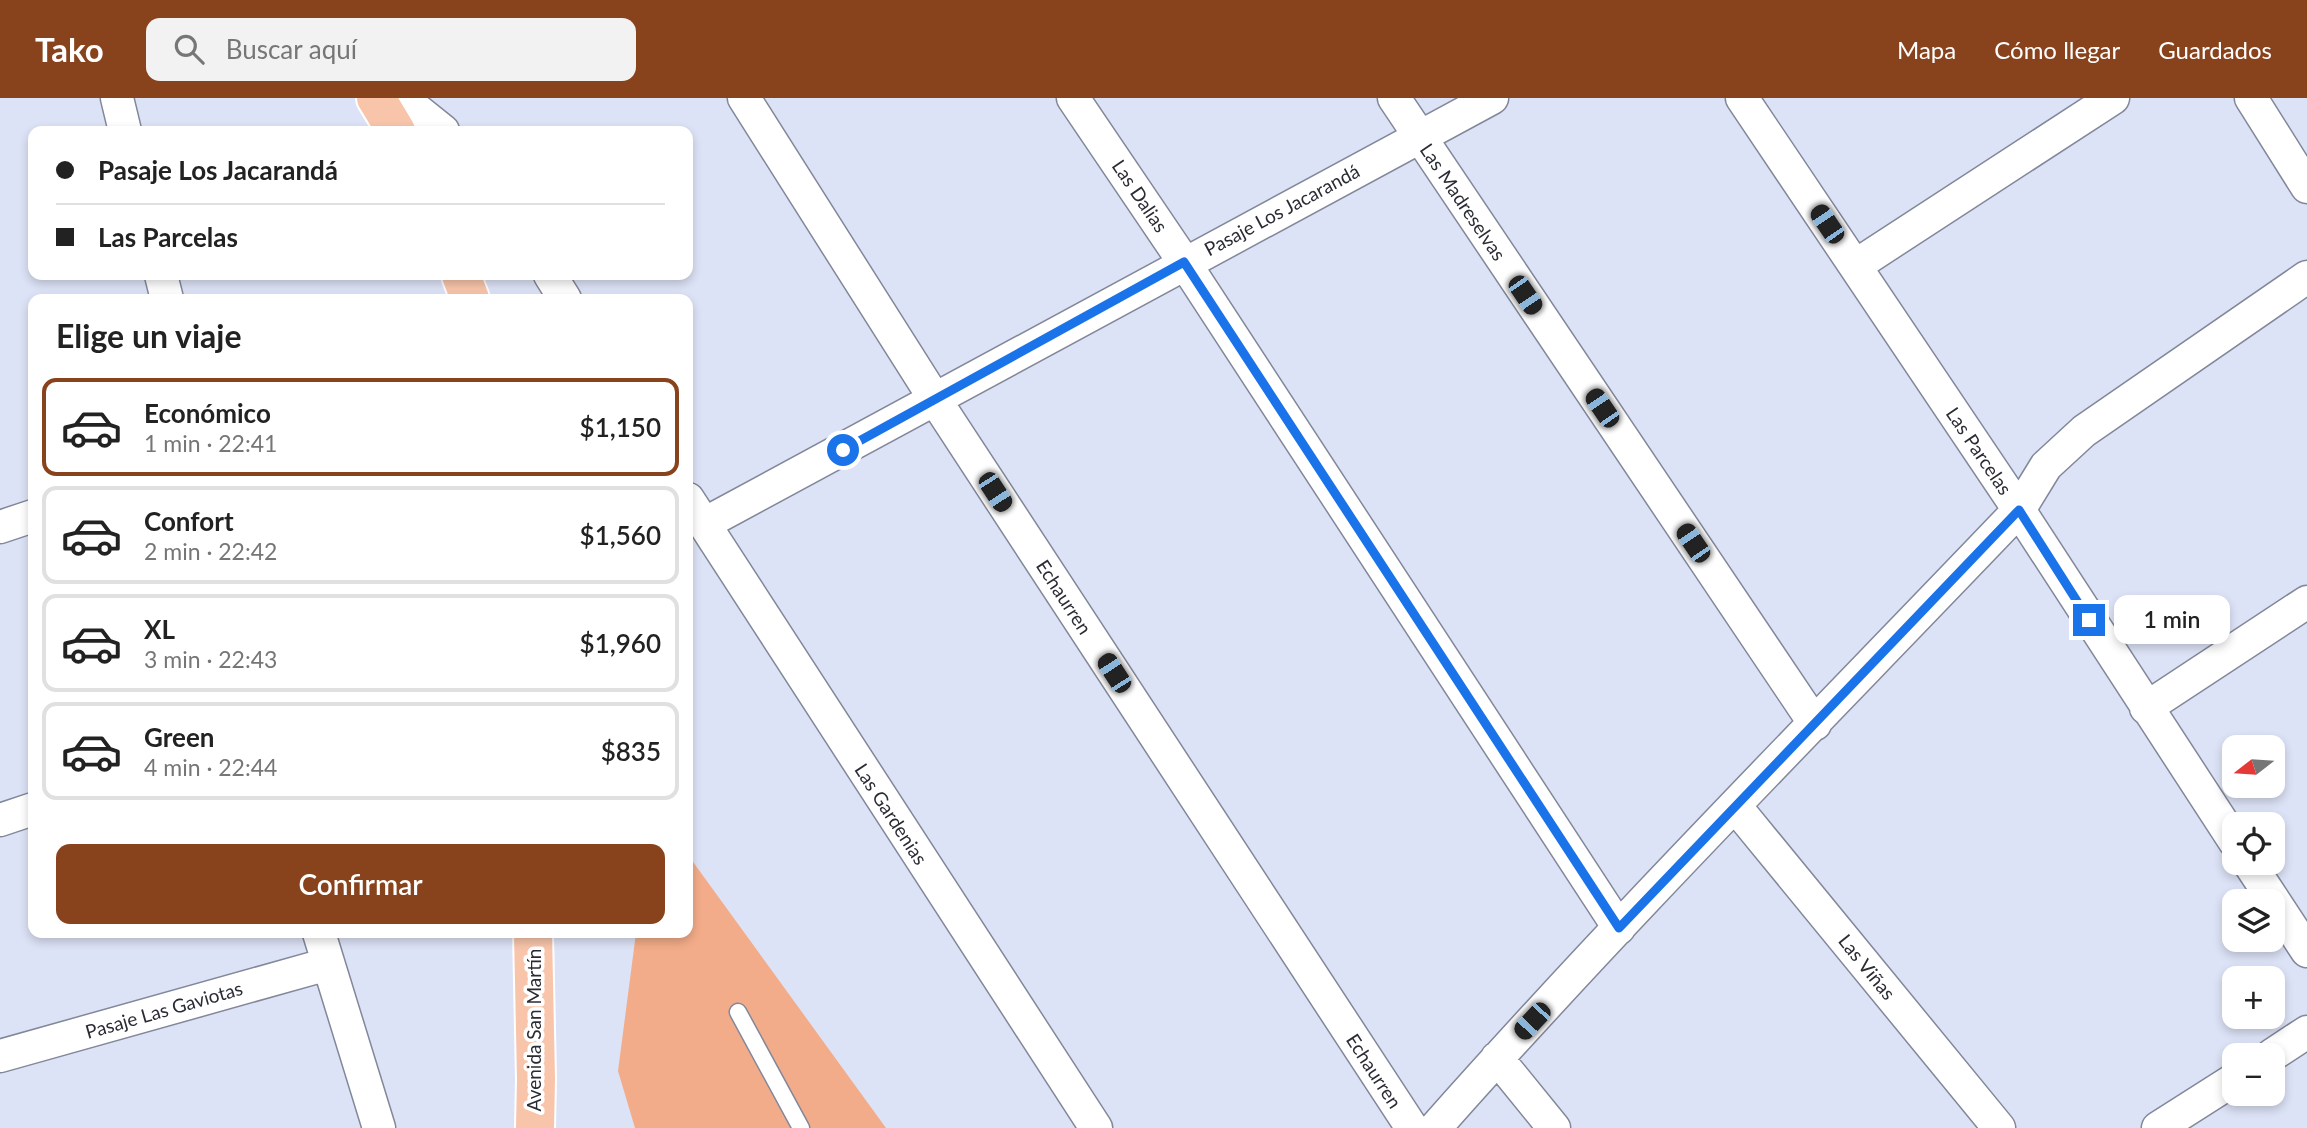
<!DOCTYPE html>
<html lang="es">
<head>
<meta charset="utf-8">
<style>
	:root { --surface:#fff; --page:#f2f2f2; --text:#222; --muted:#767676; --line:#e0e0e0; --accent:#89431c }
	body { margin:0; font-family:Lato,sans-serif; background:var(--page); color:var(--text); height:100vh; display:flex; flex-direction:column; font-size:26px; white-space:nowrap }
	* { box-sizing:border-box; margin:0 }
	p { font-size:23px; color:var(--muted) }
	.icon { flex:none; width:38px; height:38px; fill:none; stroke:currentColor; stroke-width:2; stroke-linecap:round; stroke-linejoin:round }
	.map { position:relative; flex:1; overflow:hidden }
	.details { position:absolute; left:28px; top:196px; width:665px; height:644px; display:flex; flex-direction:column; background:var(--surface); border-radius:14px; box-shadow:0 4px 10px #0003 }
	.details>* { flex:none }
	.top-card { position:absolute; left:28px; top:28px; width:665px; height:154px; border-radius:14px; box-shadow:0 4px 10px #0003; display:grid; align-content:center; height:154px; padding:0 28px; background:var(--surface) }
	.needle { width:46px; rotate:253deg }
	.controls { position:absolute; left:2222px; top:637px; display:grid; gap:14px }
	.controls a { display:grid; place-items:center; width:63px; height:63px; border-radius:14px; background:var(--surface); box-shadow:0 4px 10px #0003; font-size:35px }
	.end { position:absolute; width:32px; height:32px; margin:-16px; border:9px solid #1a73e8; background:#fff; box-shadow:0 0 0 4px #fff }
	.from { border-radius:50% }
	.bubble { position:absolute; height:49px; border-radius:14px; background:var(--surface); box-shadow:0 4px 10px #0003; font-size:23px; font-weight:600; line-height:49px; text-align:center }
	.car { position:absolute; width:21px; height:42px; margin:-21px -10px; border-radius:9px; box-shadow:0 0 5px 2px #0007; background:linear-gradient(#222 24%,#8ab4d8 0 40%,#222 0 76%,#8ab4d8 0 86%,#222 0) }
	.top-card b { display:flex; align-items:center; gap:24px; height:66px; font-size:26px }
	.top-card b+b { border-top:2px solid var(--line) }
	.top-card i { width:18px; height:18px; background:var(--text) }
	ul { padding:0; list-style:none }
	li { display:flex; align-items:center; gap:21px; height:98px; margin:0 14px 10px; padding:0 14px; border:4px solid var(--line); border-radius:14px }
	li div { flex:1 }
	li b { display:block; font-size:26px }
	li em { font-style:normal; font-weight:600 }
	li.current { border-color:var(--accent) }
	li>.icon { width:63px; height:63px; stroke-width:1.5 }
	h2 { padding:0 28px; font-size:32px; line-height:84px }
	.cta { display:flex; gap:14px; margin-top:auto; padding:14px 28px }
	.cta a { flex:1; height:80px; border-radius:14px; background:var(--accent); color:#fff; font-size:28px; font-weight:600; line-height:80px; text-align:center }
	header { display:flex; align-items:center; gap:42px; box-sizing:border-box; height:98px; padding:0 35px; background:var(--accent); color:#fff }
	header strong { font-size:33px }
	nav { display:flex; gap:38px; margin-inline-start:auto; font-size:24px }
	.search { width:490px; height:63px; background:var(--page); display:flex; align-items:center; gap:18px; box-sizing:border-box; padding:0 24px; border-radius:14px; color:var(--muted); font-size:26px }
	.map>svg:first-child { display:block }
</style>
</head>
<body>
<header>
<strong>Tako</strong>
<div class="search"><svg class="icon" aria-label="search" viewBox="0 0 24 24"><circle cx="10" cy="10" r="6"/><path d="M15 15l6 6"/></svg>Buscar aquí</div>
<nav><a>Mapa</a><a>Cómo llegar</a><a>Guardados</a></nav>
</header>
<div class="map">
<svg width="2307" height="1030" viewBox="0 0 2307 1030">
	<rect width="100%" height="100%" fill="#dde3f7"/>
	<path fill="#f3ac89" d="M688,757l198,273h-251l-17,-57 18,-138h52z"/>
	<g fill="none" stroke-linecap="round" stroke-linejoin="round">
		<g stroke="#828799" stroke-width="19">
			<path id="lane" d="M738,914l63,116"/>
		</g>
		<g stroke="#828799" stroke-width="35">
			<path id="street" d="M117,0l8,33
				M402,0l41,33
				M744,0l192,303 476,727
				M1073,0l111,164 435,666
				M1394,0l421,626
				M1742,0l277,412 216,332
				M2251,0l56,89
				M1855,168l258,-168
				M161,177l6,24
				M550,177l15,24
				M688,401l408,629
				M704,426l788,-426
				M0,429l33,-11
				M2146,610l161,-106
				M1735,708l264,322
				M0,722l33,-11
				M2249,765l58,88
				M319,835l60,195
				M2272,957l35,-23
				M0,958l328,-92
				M1497,960l57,70
				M1435,1030c188,-212 388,-413 584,-618l27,-44 38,-35 223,-154
				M2158,1030l77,-49"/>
		</g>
		<g stroke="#fff" stroke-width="42">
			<path id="primary" d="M376,0l20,33
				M461,177l9,24
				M533,835l3,146 -1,49"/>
		</g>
		<use href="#lane" stroke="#fff" stroke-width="16"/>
		<use href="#street" stroke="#fff" stroke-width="32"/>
		<use href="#primary" stroke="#f8c5ab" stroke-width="38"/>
	</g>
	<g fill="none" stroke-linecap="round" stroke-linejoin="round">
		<path stroke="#1a73e8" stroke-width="9" d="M843,352l341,-188 435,666 400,-418 70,110"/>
	</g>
	<g text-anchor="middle" stroke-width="7" stroke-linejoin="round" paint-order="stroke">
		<g font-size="19" fill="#2a2c33" stroke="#fff">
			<text transform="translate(1140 98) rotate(56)" y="7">Las Dalias</text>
			<text transform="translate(1463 104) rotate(56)" y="7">Las Madreselvas</text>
			<text transform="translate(1282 112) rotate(-28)" y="7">Pasaje Los Jacarandá</text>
			<text transform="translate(1979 353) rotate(56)" y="7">Las Parcelas</text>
			<text transform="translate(1064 499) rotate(57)" y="7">Echaurren</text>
			<text transform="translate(891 716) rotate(57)" y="7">Las Gardenias</text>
			<text transform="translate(1867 869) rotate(51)" y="7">Las Viñas</text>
			<text transform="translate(164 912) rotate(-16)" y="7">Pasaje Las Gaviotas</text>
			<text transform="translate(534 932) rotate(-90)" y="7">Avenida San Martín</text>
			<text transform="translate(1374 973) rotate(57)" y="7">Echaurren</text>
		</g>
	</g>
</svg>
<div class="controls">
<a><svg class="needle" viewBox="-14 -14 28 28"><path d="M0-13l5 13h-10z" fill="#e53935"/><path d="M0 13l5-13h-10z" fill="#767676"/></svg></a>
<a><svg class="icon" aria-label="locate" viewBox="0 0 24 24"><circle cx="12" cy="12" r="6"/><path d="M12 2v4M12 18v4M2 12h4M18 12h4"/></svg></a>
<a><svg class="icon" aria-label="layers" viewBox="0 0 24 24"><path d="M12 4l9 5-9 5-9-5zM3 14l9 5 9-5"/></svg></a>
<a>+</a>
<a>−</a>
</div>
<i class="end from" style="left:843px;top:352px"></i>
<i class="end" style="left:2089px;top:522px"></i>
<div class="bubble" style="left:2114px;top:497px;width:116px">1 min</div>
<i class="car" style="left:1827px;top:126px;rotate:326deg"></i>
<i class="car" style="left:1525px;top:197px;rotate:146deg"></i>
<i class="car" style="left:1602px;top:310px;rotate:326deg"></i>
<i class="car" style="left:995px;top:394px;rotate:147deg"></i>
<i class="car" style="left:1693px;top:445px;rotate:326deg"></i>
<i class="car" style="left:1114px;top:575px;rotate:327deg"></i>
<i class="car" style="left:1532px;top:923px;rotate:223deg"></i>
<div class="top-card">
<b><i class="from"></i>Pasaje Los Jacarandá</b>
<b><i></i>Las Parcelas</b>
</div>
<section class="details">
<h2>Elige un viaje</h2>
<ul>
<li class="current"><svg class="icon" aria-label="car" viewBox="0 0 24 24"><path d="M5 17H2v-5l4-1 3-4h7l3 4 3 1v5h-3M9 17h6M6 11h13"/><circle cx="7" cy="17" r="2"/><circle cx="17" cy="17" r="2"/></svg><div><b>Económico</b><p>1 min · 22:41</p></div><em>$1,150</em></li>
<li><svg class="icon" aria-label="car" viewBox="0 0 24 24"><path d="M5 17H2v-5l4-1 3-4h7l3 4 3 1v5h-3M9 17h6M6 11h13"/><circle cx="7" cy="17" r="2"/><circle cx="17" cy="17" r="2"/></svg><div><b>Confort</b><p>2 min · 22:42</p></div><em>$1,560</em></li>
<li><svg class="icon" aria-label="car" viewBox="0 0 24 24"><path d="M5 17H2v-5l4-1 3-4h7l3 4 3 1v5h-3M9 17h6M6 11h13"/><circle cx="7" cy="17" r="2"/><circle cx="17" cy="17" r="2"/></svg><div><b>XL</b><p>3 min · 22:43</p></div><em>$1,960</em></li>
<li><svg class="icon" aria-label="car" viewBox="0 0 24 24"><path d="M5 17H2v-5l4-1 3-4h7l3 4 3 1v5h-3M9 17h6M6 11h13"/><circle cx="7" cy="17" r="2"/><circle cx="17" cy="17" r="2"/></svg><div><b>Green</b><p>4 min · 22:44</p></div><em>$835</em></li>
</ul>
<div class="cta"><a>Confirmar</a></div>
</section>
</div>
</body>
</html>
